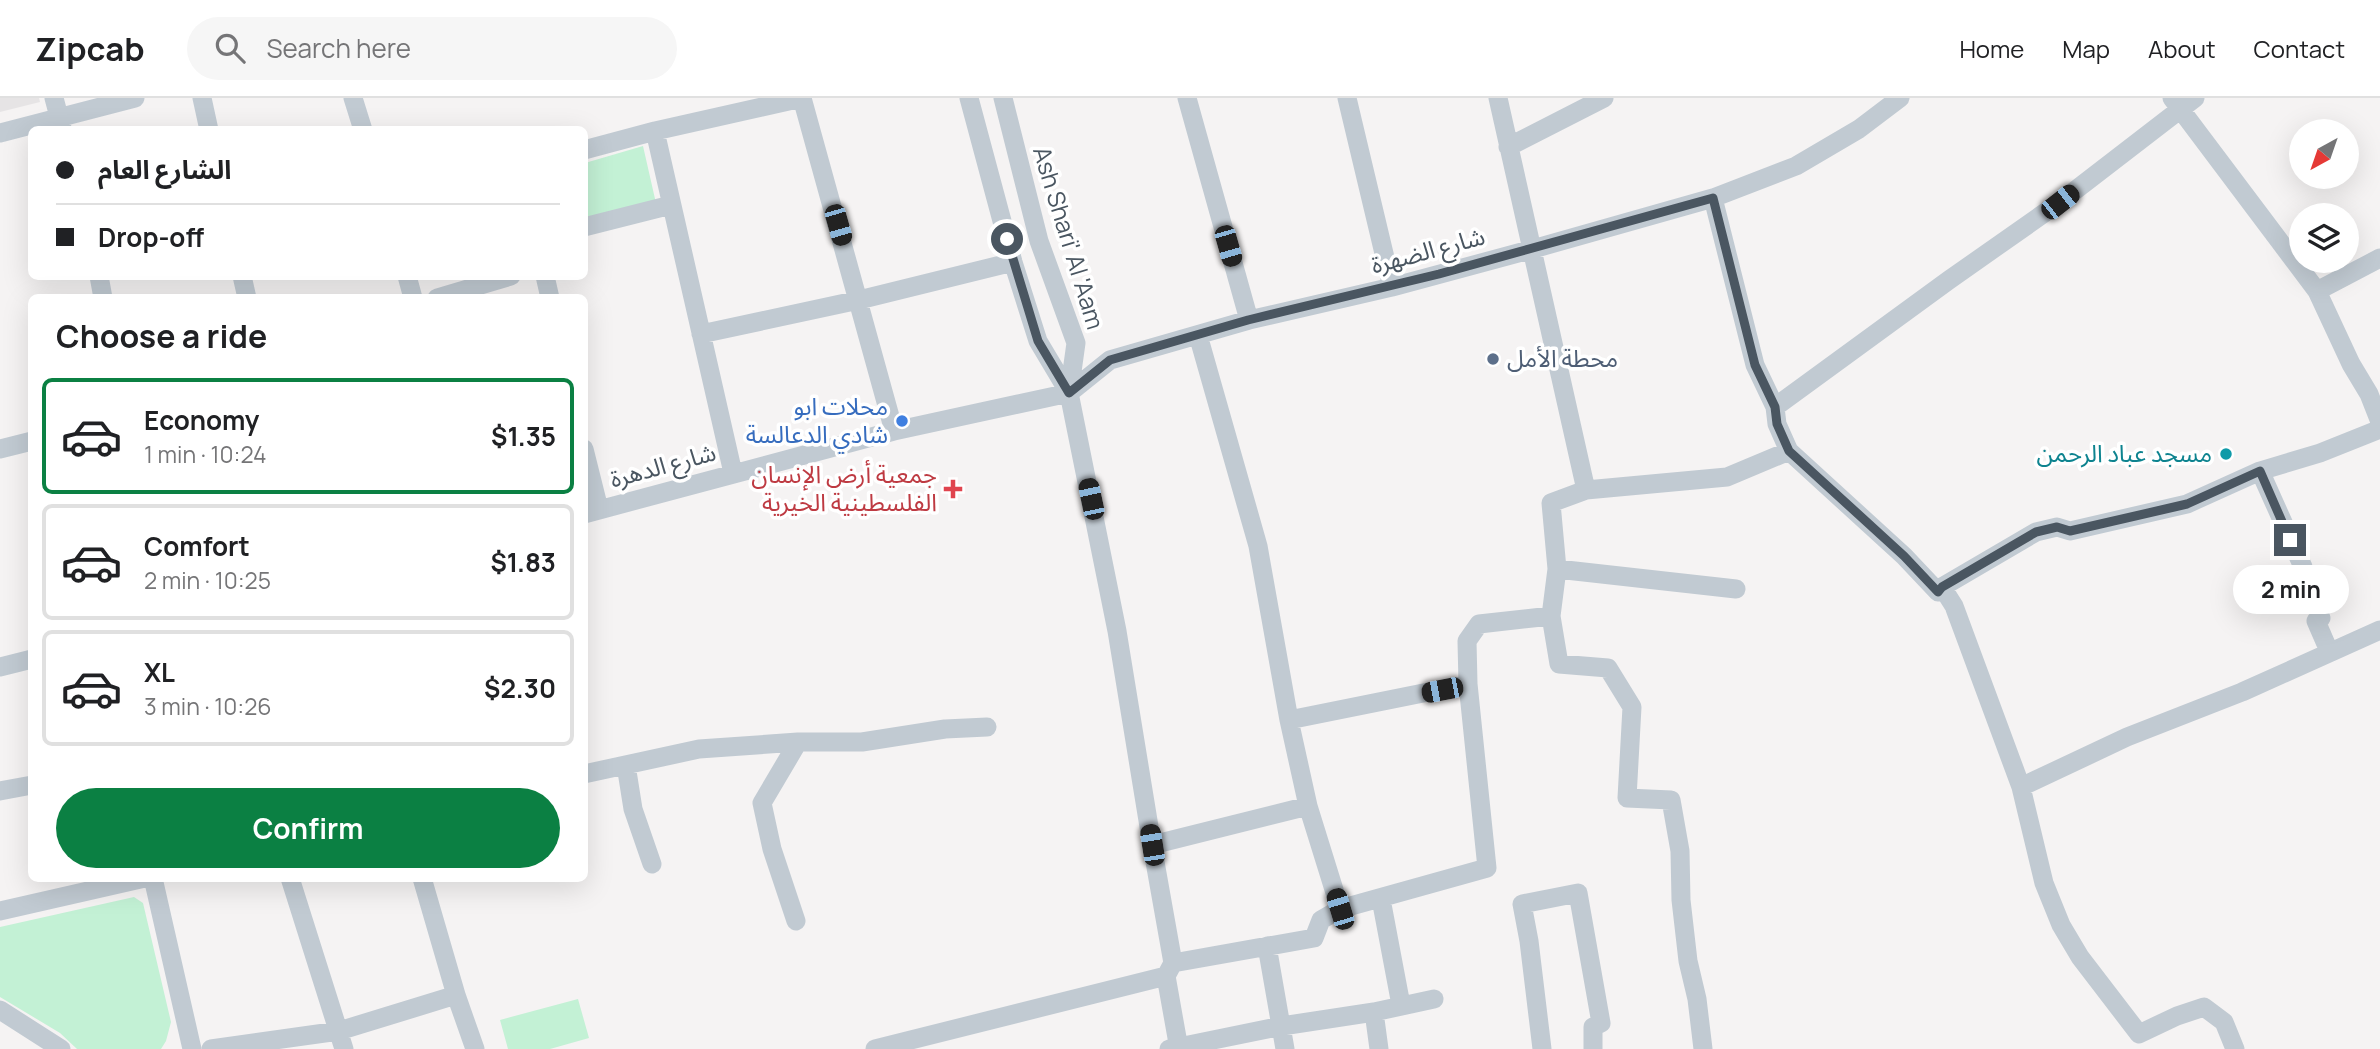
<!DOCTYPE html>
<html lang="en">
<head>
<meta charset="utf-8">
<style>
	:root { --surface:#fff; --page:#f6f6f6; --text:#202124; --muted:#757577; --line:#e0e0e0; --accent:#0b8043 }
	body { margin:0; font-family:Manrope,"Noto Sans Arabic",sans-serif; background:var(--page); color:var(--text); height:100vh; display:flex; flex-direction:column; font-size:26px; white-space:nowrap }
	* { box-sizing:border-box; margin:0 }
	p { font-size:23px; color:var(--muted) }
	.icon { flex:none; width:38px; height:38px; fill:none; stroke:currentColor; stroke-width:2; stroke-linecap:round; stroke-linejoin:round }
	.map { position:relative; flex:1; overflow:hidden }
	.side { position:absolute; left:28px; top:196px; width:560px; height:588px; display:flex; flex-direction:column; background:var(--surface); border-radius:10px; box-shadow:0 7px 28px #0002 }
	.side>* { flex:none }
	.hud { position:absolute; left:28px; top:28px; width:560px; height:154px; border-radius:10px; box-shadow:0 7px 28px #0002; display:grid; align-content:center; height:154px; padding:0 28px; background:var(--surface) }
	.needle { width:46px; rotate:220deg }
	.tools { position:absolute; left:2289px; top:21px; display:grid; gap:14px }
	.tools a { display:grid; place-items:center; width:70px; height:70px; border-radius:50%; background:var(--surface); box-shadow:0 7px 28px #0002; font-size:35px }
	.end { position:absolute; width:32px; height:32px; margin:-16px; border:9px solid #4a5661; background:#fff; box-shadow:0 0 0 4px #fff }
	.from { border-radius:50% }
	.bubble { position:absolute; height:49px; border-radius:24px; background:var(--surface); box-shadow:0 7px 28px #0002; font-size:23px; font-weight:700; line-height:49px; text-align:center }
	.car { position:absolute; width:21px; height:42px; margin:-21px -10px; border-radius:9px; box-shadow:0 0 5px 2px #0007; background:linear-gradient(#222 24%,#8ab4d8 0 40%,#222 0 76%,#8ab4d8 0 86%,#222 0) }
	.hud b { display:flex; align-items:center; gap:24px; height:66px; font-size:26px }
	.hud b+b { border-top:2px solid var(--line) }
	.hud i { width:18px; height:18px; background:var(--text) }
	ul { padding:0; list-style:none }
	li { display:flex; align-items:center; gap:21px; height:116px; margin:0 14px 10px; padding:0 14px; border:4px solid var(--line); border-radius:10px }
	li div { flex:1 }
	li b { display:block; font-size:26px }
	li em { font-style:normal; font-weight:700 }
	li.current { border-color:var(--accent) }
	li>.icon { width:63px; height:63px; stroke-width:1.5 }
	h2 { padding:0 28px; font-size:32px; line-height:84px }
	.button { display:flex; gap:14px; margin-top:auto; padding:14px 28px }
	.button a { flex:1; height:80px; border-radius:42px; background:var(--accent); color:#fff; font-size:28px; font-weight:700; line-height:80px; text-align:center }
	header { display:flex; align-items:center; gap:42px; box-sizing:border-box; height:98px; padding:0 35px; background:var(--surface); border-bottom:2px solid var(--line) }
	header strong { font-size:33px }
	nav { display:flex; gap:38px; margin-inline-start:auto; font-size:24px }
	.search { width:490px; height:63px; background:var(--page); display:flex; align-items:center; gap:18px; box-sizing:border-box; padding:0 24px; border-radius:38px; color:var(--muted); font-size:26px }
	.map>svg:first-child { display:block }
</style>
</head>
<body>
<header>
<strong>Zipcab</strong>
<div class="search"><svg class="icon" aria-label="search" viewBox="0 0 24 24"><circle cx="10" cy="10" r="6"/><path d="M15 15l6 6"/></svg>Search here</div>
<nav><a>Home</a><a>Map</a><a>About</a><a>Contact</a></nav>
</header>
<div class="map">
<svg width="2380" height="951" viewBox="0 0 2380 951">
	<rect width="100%" height="100%" fill="#f5f3f3"/>
	<path fill="#e6e4e5" d="M0,0h39l1,4 -40,10z"/>
	<path fill="#c3f1d5" d="M643,48l15,66 -73,21v-70z
		M134,799l9,6 28,119 -5,19 -5,8h-84l-17,-16 -60,-36v-70z
		M578,901l11,39 -39,11h-42l-8,-29z"/>
	<g fill="none" stroke-linecap="round" stroke-linejoin="round">
		<path stroke="#c1cad2" stroke-width="19" d="M54,0l8,30
			M202,0l7,32
			M353,0l10,32
			M802,0l92,333
			M969,0l44,164 25,79 31,52
			M1003,0l36,143 37,102 -7,50 48,238 35,214 21,118 -7,13 13,73
			M1187,0l62,222
			M1347,0l45,189
			M2172,0l145,193 34,73 18,30 11,28
			M655,33l78,342
			M0,35l135,-35
			M1508,49l96,-49
			M584,52l71,-19 147,-33
			M1713,100l42,167 20,42 2,17 12,27 115,105 34,36 4,-5 12,19 67,181 23,96 17,42 19,32 59,77 38,-18 27,-9 20,15 11,27
			M584,129l87,-22
			M99,178l4,22
			M242,178l5,22
			M407,178l6,22
			M545,178l5,22
			M2317,193l63,-33
			M437,200l74,-22
			M701,236l158,-34 154,-38
			M1198,237l60,211 31,174 19,86 32,103
			M1775,309l174,-127 111,-78 135,-104
			M0,351l32,-8
			M584,351l15,60
			M2260,373l43,96 2,12 16,39 -5,3 13,30
			M1586,392l141,-13 62,-26
			M584,416l310,-83 175,-38 41,-33 139,-40 143,-33 141,-38 180,-51 83,-32 63,-37 41,-31
			M1557,471l179,20
			M1942,489l94,-55 21,-5 13,4 117,-27 73,-33 60,-18 60,-24
			M1551,518l8,48 49,4 24,39 -5,91 44,2 9,51 1,49 7,61 9,38 6,50
			M0,569l32,-8
			M1289,622l179,-36
			M626,667l7,44 19,55
			M584,676l115,-25 99,-7h64l83,-13 42,-2
			M2021,689l106,-50 115,-45 138,-62
			M0,693l32,-6
			M1152,747l156,-39
			M153,780l39,171
			M290,780l54,171
			M422,780l34,117 19,54
			M1381,801l20,106
			M0,813l145,-33
			M796,823l-24,-72 -10,-46 36,-61
			M1267,848l18,103
			M1173,865l141,-25 7,-18 19,-11 147,-41 -19,-184 -1,-43 12,-17 72,-8 6,-47 -6,-66 35,-13 -88,-392
			M0,912l61,39
			M211,951l128,-18 117,-36
			M875,951l291,-73
			M1169,951l113,-23 92,-14
			M1379,951l-5,-37 60,-13
			M1542,951l-13,-108 -7,-37 56,-11 23,130 -8,4v22"/>
	</g>
	<g fill="none" stroke-linecap="round" stroke-linejoin="round">
		<path stroke="#4a5661" stroke-width="9" d="M1007,141l31,102 31,52 41,-33 138,-40 191,-46 274,-76 42,167 20,42 2,17 12,27 115,105 34,36 4,-5 94,-55 21,-5 13,4 117,-27 73,-33 30,69"/>
	</g>
	<circle fill="#5c6f8a" stroke="#fff" stroke-width="2.5" cx="1493" cy="261" r="7"/>
	<circle fill="#3f7fe0" stroke="#fff" stroke-width="2.5" cx="902" cy="323" r="7"/>
	<circle fill="#0f9aa8" stroke="#fff" stroke-width="2.5" cx="2226" cy="356" r="7"/>
	<path fill="#e0444e" stroke="#fff" stroke-width="2.5" d="M949.5 380.5h7v7h7v7h-7v7h-7v-7h-7v-7h7z"/>
	<g text-anchor="middle" stroke-width="7" stroke-linejoin="round" paint-order="stroke">
		<g font-size="24" fill="#4a5661" stroke="#fff">
			<text transform="translate(1068 140) rotate(73)" y="8">Ash Shari' Al 'Aam</text>
			<text transform="translate(1428 153) rotate(-15)" y="8">شارع الضهرة</text>
			<text transform="translate(663 368) rotate(-15)" y="8">شارع الدهرة</text>
		</g>
		<g font-size="24" fill="#4e5e75" stroke="#fff" text-anchor="start">
			<text x="1507" y="269">محطة الأمل</text>
		</g>
		<g font-size="24" fill="#366cbe" stroke="#fff" text-anchor="end">
			<text x="888" y="317">محلات ابو<tspan x="888" dy="28">شادي الدعالسة</tspan></text>
		</g>
		<g font-size="24" fill="#0d838f" stroke="#fff" text-anchor="end">
			<text x="2212" y="364">مسجد عباد الرحمن</text>
		</g>
		<g font-size="24" fill="#be3a42" stroke="#fff" text-anchor="end">
			<text x="937" y="385">جمعية أرض الإنسان<tspan x="937" dy="28">الفلسطينية الخيرية</tspan></text>
		</g>
	</g>
</svg>
<div class="tools">
<a><svg class="needle" viewBox="-14 -14 28 28"><path d="M0-13l5 13h-10z" fill="#e53935"/><path d="M0 13l5-13h-10z" fill="#757577"/></svg></a>
<a><svg class="icon" aria-label="layers" viewBox="0 0 24 24"><path d="M12 4l9 5-9 5-9-5zM3 14l9 5 9-5"/></svg></a>
</div>
<i class="end from" style="left:1007px;top:141px"></i>
<i class="end" style="left:2290px;top:442px"></i>
<div class="bubble" style="left:2233px;top:467px;width:116px">2 min</div>
<i class="car" style="left:2060px;top:104px;rotate:52deg"></i>
<i class="car" style="left:838px;top:127px;rotate:164deg"></i>
<i class="car" style="left:1228px;top:148px;rotate:164deg"></i>
<i class="car" style="left:1091px;top:401px;rotate:348deg"></i>
<i class="car" style="left:1442px;top:592px;rotate:259deg"></i>
<i class="car" style="left:1152px;top:747px;rotate:351deg"></i>
<i class="car" style="left:1340px;top:811px;rotate:343deg"></i>
<div class="hud">
<b><i class="from"></i>الشارع العام</b>
<b><i></i>Drop-off</b>
</div>
<section class="side">
<h2>Choose a ride</h2>
<ul>
<li class="current"><svg class="icon" aria-label="car" viewBox="0 0 24 24"><path d="M5 17H2v-5l4-1 3-4h7l3 4 3 1v5h-3M9 17h6M6 11h13"/><circle cx="7" cy="17" r="2"/><circle cx="17" cy="17" r="2"/></svg><div><b>Economy</b><p>1 min · 10:24</p></div><em>$1.35</em></li>
<li><svg class="icon" aria-label="car" viewBox="0 0 24 24"><path d="M5 17H2v-5l4-1 3-4h7l3 4 3 1v5h-3M9 17h6M6 11h13"/><circle cx="7" cy="17" r="2"/><circle cx="17" cy="17" r="2"/></svg><div><b>Comfort</b><p>2 min · 10:25</p></div><em>$1.83</em></li>
<li><svg class="icon" aria-label="car" viewBox="0 0 24 24"><path d="M5 17H2v-5l4-1 3-4h7l3 4 3 1v5h-3M9 17h6M6 11h13"/><circle cx="7" cy="17" r="2"/><circle cx="17" cy="17" r="2"/></svg><div><b>XL</b><p>3 min · 10:26</p></div><em>$2.30</em></li>
</ul>
<div class="button"><a>Confirm</a></div>
</section>
</div>
</body>
</html>
